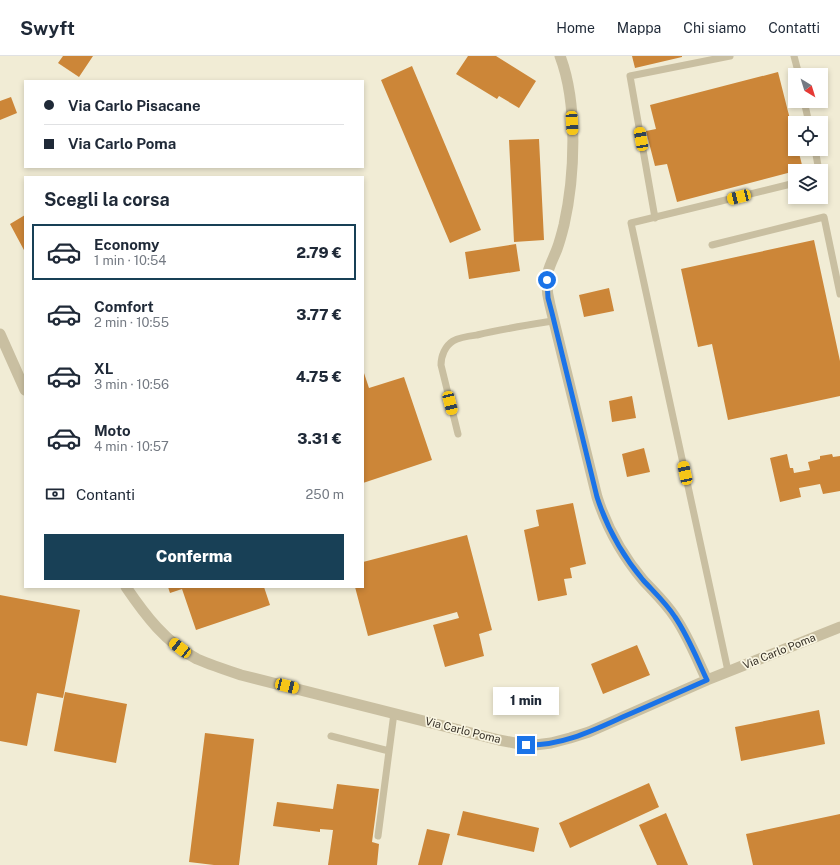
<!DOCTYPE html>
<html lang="it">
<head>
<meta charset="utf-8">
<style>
	:root { --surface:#fff; --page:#f6f6f7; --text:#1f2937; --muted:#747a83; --line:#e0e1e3; --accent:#184056 }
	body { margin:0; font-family:"Public Sans",sans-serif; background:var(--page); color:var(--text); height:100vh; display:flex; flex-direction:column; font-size:15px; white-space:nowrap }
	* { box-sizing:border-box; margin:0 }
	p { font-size:13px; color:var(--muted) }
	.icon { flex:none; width:22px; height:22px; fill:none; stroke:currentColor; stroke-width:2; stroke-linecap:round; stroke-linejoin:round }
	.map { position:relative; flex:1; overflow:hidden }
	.panel { position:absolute; left:24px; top:120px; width:340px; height:412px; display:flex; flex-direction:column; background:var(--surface); border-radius:0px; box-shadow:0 2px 6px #0003 }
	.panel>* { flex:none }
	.banner { position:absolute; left:24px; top:24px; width:340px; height:88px; border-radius:0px; box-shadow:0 2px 6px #0003; display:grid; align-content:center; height:88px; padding:0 20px; background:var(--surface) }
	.needle { width:26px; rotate:142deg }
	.fabs { position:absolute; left:788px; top:12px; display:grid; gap:8px }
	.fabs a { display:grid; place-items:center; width:40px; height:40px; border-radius:0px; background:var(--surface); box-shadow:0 2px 6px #0003; font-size:20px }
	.end { position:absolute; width:18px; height:18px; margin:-9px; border:5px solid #1a73e8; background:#fff; box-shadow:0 0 0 2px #fff }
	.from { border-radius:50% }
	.bubble { position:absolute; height:28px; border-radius:0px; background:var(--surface); box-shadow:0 2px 6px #0003; font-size:13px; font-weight:800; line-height:28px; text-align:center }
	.car { position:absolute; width:12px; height:24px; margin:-12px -6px; border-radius:5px; box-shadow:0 0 3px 1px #0007; background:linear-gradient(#f5c518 24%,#345 0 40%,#f5c518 0 76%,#345 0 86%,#f5c518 0) }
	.banner b { display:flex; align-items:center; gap:14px; height:38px; font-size:15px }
	.banner b+b { border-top:1px solid var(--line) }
	.banner i { width:10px; height:10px; background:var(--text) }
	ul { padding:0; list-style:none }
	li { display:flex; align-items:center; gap:12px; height:56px; margin:0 8px 6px; padding:0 12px; border:2px solid transparent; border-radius:0px }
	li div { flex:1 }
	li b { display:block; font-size:15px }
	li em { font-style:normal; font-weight:800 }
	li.on { border-color:var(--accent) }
	li>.icon { width:36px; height:36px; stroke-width:1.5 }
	h2 { padding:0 20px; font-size:18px; line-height:48px }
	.pay { display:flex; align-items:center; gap:10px; height:44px; padding:0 20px; font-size:15px }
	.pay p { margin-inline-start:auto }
	.cta { display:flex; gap:8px; margin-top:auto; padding:8px 20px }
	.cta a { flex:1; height:46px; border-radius:0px; background:var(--accent); color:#fff; font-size:16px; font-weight:800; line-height:46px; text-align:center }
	header { display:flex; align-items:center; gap:24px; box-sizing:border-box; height:56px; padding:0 20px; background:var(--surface); border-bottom:1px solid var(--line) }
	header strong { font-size:19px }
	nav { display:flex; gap:22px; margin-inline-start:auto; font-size:14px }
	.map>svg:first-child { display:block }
</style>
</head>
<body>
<header>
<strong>Swyft</strong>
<nav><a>Home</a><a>Mappa</a><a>Chi siamo</a><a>Contatti</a></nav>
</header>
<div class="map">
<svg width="840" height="809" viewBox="0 0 840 809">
	<rect width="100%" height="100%" fill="#f1ecd5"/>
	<path fill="#cc8638" d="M63,0h30l-14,21 -21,-14z
		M468,0h28l40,25 -17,27 -20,-12 -2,3 -41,-25z
		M632,0h50v1l-47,11z
		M412,10l69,164 -31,13 -69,-163z
		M778,16l17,67v10h3l5,20 -126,33 -10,-38 -12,2 -9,-35 10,-2 -6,-24z
		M11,41l6,16 -17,7v-19z
		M539,83l5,101 -30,2 -5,-102z
		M25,159v37l-15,-28z
		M814,184l26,121v35l-112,24 -16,-76 -14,3 -17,-78z
		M516,188l4,27 -51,8 -4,-27z
		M609,232l5,23 -30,6 -5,-22z
		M363,314l6,18 35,-11 28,83 -69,23z
		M632,340l4,22 -24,4 -3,-21z
		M644,392l6,24 -23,5 -5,-23z
		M787,398l3,14h3l1,5 16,-3 -2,-8 12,-3v-3l12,-2 1,3 7,-1v35l-17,3 -3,-10 -21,4 2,9 -21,5 -10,-44z
		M573,447l13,61 -16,4 2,10 -8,1 3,16 -29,6 -14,-71 15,-4 -3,-16z
		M467,479l25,95 -13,4 5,22 -39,11 -12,-42 26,-7 -2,-6 -89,24 -13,-49h8v-25z
		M168,531h96l6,18 -74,25 -14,-41 -12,4z
		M0,539l80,15 -17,88 -26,-5 -10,53 -27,-5z
		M637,589l13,30 -47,19 -12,-30z
		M65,636l62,12 -11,59 -62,-12z
		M819,654l6,34 -84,17 -6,-34z
		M205,677l49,6 -15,126h-25l-25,-3z
		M649,727l10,24 -89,41 -11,-25z
		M337,728l42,5 -7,53 7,2 -2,21h-49l5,-35 -13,-1v3l-47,-6 4,-24 56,7z
		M463,755l76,17 -5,24 -77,-17z
		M666,757l22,52h-31l-18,-40z
		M840,758v51h-87l-7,-31z
		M427,773l23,5 -8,31h-24z"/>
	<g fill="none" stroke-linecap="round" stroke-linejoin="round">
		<path stroke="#c9bfa1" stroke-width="7" d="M794,0l5,19
			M804,45l5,22
			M815,93l4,22
			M655,162l-25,-142 100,-20
			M712,189l112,-28 16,77
			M458,378l-17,-69c0,-9 4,-19 12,-24 7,-4 16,-5 24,-6 25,-6 51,-10 76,-14
			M728,615l-97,-448 164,-40
			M331,680l58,15
			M378,780l16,-123"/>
		<path stroke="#c9bfa1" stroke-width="11" d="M560,0c18,47 15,120 4,169 -2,8 -4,16 -7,24 -3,8 -7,15 -9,23 -2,11 -1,22 2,33l47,192c10,31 25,58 46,83 11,12 23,23 32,37 13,19 22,42 32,63
			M0,278l25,56
			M126,531c19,28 40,56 71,72 14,6 29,11 44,16l258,65 21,4 15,1 16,-2 19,-5 19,-6 118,-52 133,-53"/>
	</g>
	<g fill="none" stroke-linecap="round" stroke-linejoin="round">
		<path stroke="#1a73e8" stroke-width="5" d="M526,689c36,1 68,-15 99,-29 28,-12 55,-24 82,-36 -10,-21 -19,-44 -32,-63 -9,-14 -21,-25 -32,-37 -21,-25 -36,-52 -46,-83l-45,-184 -4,-15 -1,-18"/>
	</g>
	<g text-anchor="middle" stroke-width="3.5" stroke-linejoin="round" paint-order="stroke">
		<g font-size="11" fill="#332d24" stroke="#f9f5e1">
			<text transform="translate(779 595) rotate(-22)" y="4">Via Carlo Poma</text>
			<text transform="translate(463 674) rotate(14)" y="4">Via Carlo Poma</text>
		</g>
	</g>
</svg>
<div class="fabs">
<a><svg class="needle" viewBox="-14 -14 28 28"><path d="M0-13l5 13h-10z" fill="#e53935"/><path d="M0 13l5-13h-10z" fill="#747a83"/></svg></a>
<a><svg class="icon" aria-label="locate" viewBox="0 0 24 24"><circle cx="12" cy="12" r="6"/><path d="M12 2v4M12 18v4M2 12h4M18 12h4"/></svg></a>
<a><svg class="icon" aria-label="layers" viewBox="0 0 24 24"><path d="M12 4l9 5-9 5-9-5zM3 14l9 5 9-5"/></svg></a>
</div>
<i class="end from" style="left:547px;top:224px"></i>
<i class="end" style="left:526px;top:689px"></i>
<div class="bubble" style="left:493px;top:631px;width:66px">1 min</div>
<i class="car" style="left:572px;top:67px;rotate:177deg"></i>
<i class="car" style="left:641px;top:83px;rotate:350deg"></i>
<i class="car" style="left:739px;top:141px;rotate:256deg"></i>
<i class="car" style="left:450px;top:347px;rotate:166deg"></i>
<i class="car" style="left:685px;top:417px;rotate:348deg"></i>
<i class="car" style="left:180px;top:592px;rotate:308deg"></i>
<i class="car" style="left:287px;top:630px;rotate:104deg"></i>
<div class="banner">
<b><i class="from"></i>Via Carlo Pisacane</b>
<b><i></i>Via Carlo Poma</b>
</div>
<section class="panel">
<h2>Scegli la corsa</h2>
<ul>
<li class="on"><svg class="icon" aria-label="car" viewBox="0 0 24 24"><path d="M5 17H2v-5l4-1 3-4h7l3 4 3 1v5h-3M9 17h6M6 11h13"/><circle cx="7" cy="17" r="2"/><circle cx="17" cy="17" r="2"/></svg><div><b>Economy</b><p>1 min · 10:54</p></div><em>2.79 €</em></li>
<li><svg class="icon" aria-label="car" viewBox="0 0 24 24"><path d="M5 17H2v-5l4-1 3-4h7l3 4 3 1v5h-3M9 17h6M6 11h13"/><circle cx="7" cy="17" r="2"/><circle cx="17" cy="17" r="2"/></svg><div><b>Comfort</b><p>2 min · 10:55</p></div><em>3.77 €</em></li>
<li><svg class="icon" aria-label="car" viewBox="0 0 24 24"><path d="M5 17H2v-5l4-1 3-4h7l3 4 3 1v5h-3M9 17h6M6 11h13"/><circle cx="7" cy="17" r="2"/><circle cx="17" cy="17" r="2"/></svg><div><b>XL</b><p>3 min · 10:56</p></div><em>4.75 €</em></li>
<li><svg class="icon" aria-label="car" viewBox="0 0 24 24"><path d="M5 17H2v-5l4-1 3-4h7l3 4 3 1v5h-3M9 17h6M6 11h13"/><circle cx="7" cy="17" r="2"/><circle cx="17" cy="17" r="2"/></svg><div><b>Moto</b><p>4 min · 10:57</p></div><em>3.31 €</em></li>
</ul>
<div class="pay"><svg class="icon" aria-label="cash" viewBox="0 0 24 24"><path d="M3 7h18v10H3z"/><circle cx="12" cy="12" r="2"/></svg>Contanti<p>250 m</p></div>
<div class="cta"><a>Conferma</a></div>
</section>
</div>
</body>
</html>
